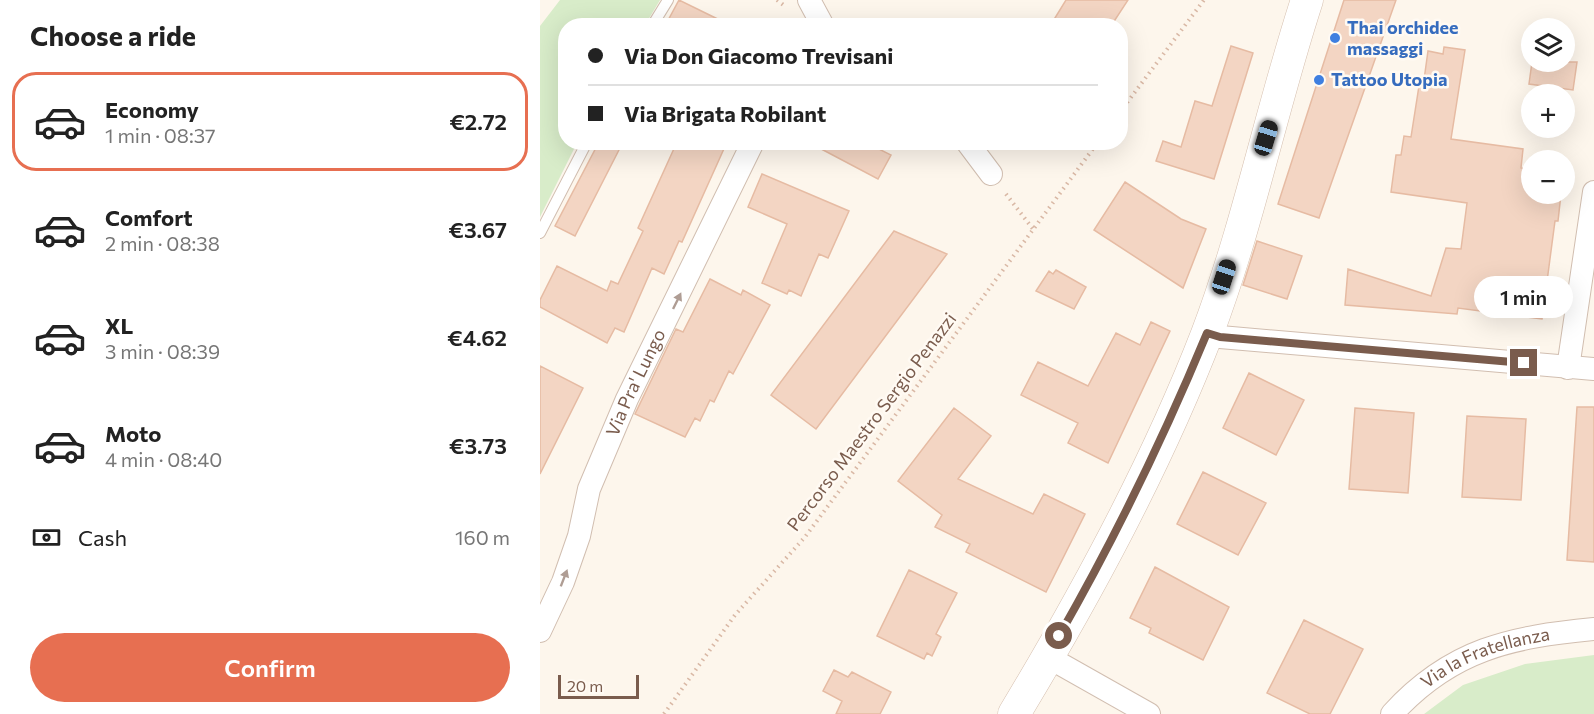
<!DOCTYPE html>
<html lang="en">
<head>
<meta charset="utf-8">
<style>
	:root { --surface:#fff; --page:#f2f2f2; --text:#222; --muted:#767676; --line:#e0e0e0; --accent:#e76f51 }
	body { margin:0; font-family:Commissioner,sans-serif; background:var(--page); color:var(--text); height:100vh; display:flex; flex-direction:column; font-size:22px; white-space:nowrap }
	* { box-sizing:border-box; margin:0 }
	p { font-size:20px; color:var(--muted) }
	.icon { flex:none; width:33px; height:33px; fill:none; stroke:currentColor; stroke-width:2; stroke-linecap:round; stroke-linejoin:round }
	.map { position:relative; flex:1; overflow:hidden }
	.drawer { display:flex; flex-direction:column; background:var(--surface); width:540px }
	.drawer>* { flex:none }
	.guide { position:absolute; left:18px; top:18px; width:570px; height:132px; border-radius:24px; box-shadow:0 6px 24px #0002; display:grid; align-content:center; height:132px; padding:0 30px; background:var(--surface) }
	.buttons { position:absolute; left:981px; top:18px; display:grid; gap:12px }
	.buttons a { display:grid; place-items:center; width:54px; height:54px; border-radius:50%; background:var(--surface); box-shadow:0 6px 24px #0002; font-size:30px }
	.scale { position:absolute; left:18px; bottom:15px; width:81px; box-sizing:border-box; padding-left:6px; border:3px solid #7a5c4d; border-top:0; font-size:16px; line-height:21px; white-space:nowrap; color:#7a5c4d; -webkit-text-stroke:4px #fffaf3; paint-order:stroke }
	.end { position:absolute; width:27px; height:27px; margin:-14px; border:8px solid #7a5c4d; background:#fff; box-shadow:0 0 0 3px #fff }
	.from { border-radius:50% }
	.bubble { position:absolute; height:42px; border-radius:21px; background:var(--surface); box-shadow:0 6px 24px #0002; font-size:20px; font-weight:600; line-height:42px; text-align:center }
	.car { position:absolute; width:18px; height:36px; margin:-18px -9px; border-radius:8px; box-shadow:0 0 4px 2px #0007; background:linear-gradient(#222 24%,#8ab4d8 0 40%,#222 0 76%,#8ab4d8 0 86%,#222 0) }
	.guide b { display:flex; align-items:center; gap:21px; height:57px; font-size:22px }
	.guide b+b { border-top:2px solid var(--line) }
	.guide i { width:15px; height:15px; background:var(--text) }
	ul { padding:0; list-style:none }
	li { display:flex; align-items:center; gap:18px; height:99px; margin:0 12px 9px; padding:0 18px; border:3px solid transparent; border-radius:24px }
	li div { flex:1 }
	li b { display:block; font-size:22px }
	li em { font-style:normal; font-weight:600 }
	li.selected { border-color:var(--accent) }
	li>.icon { width:54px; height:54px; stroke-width:1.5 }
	h2 { padding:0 30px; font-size:27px; line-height:72px }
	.pay { display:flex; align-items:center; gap:15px; height:66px; padding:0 30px; font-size:22px }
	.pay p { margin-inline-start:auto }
	.cta { display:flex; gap:12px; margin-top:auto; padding:12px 30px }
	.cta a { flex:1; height:69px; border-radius:36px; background:var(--accent); color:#fff; font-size:24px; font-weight:600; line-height:69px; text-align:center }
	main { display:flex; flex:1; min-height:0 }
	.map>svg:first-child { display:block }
</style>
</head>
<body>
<main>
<section class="drawer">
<h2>Choose a ride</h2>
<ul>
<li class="selected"><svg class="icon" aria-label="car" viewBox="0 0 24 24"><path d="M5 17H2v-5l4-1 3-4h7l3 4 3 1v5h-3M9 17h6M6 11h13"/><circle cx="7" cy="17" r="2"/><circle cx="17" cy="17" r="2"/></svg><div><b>Economy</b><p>1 min · 08:37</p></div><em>€2.72</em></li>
<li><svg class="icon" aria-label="car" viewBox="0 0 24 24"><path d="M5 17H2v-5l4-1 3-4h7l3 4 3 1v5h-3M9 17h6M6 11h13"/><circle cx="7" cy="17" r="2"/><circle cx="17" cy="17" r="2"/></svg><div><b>Comfort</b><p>2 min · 08:38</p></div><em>€3.67</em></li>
<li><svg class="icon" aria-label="car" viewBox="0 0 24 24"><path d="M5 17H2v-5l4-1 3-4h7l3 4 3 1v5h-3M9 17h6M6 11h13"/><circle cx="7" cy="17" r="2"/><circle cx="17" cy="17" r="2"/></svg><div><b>XL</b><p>3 min · 08:39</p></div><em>€4.62</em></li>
<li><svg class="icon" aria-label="car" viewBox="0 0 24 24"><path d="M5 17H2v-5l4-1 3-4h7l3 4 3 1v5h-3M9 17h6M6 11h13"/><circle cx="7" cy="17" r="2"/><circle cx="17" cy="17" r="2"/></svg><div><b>Moto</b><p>4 min · 08:40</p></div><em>€3.73</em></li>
</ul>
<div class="pay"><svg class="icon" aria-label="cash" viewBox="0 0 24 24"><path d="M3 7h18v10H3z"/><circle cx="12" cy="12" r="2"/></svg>Cash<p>160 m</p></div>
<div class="cta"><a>Confirm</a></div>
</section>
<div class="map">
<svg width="1054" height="714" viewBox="0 0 1054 714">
	<rect width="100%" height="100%" fill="#fdf6ec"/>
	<path fill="#d8ecc9" d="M20,0h100l-15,25 -79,1v116l11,1 -37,74v-191z
		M1054,655v59h-170l39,-29 62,-21z"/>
	<path fill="#f3d5c3" stroke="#e6bba3" stroke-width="1.5" d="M139,0l53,26h-67z
		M526,0h62l-17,26h-61z
		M804,0h52l-77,218 -41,-14z
		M691,46l22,7 -39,126 -58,-18 7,-20 18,6 14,-46 17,5z
		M904,47l21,3 -14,89 72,10 -2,19 11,2v24h29l-3,27h-3l-13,98 -84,-11 -1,6 -112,-9 3,-36 83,27 15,-48 15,1 6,-46 -76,-11 5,-37h5l3,-19 7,1 8,-51 4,1 5,-36 15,3z
		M992,62h45l-4,28 -44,-6z
		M59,142h24l-48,94 -20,-10z
		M137,142h50l-45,100 -3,-1 -15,33 -12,-6 -28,64 -9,-4 -8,15 -67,-36v-7l17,-34 50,25 4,-10 7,3 25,-53 -5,-3z
		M268,142h57l26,13 -13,24z
		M222,174l87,37 -21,47 -9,-4 -18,42 -12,-6 -2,4 -25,-11 25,-59 -39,-17z
		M585,182l56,37 25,10 -23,59 -89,-58z
		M354,231l53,23 -131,175 -45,-34z
		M717,241l45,15 -15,43 -44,-14z
		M516,270l30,17 -12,22 -38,-18 13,-20 4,3z
		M170,279l31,16 2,-5 27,15 -37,69 -4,-3 -15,31 -4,-2 -10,21 -5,-3 -10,19 -50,-23 41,-85 7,3z
		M611,322l19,9 -62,132 -40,-20 10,-20 -57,-28 17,-33 50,24 28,-53 24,12z
		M0,366l43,22 -43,86z
		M709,373l55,27 -28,55 -53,-27z
		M1037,407h17v155l-27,-2z
		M414,408l37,28 -33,43 75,35 11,-20 41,20 -39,78 -80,-40 4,-8 -35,-17 7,-12 -44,-34z
		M815,408l59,5 -6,80 -59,-4z
		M927,416l59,3 -5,81 -59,-3z
		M663,472l63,31 -28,52 -61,-31z
		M615,567l74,40 -26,53 -54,-27 2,-5 -21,-10z
		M369,570l48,23 -21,41 5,3 -9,19 -5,-3 -3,6 -47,-23z
		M764,620l59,29 -33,65h-20l-43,-21z
		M294,670l14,7 4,-5 39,20 -11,22h-44l6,-13 -19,-10z"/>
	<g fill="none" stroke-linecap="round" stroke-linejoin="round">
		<g stroke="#d1beb0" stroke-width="12">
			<path id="lane" d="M112,26l16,-26
				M0,233l47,-91"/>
		</g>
		<g stroke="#d1beb0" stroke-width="24">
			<g id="street">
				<path d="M269,0l14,26"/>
				<path d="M427,142l24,32"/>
				<path d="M667,333l13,4 374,32"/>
				<path d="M1028,368l26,-176"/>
				<path id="s1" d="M0,631l23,-49 16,-46 10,-47 38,-90 126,-257"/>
				<path d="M508,657l101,57"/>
				<path id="s2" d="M852,714c59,-65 119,-77 202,-85"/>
			</g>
		</g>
		<g stroke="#d6c0b0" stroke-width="33">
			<path id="secondary" d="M474,714c73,-121 142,-248 193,-380 41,-108 64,-224 100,-334"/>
		</g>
		<path stroke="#d9b8a5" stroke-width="4" stroke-dasharray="1.5 4.5" stroke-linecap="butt" d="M237,0l9,7
			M580,112l84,-112
			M466,194l27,35
			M124,714l71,-99 70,-78 293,-395"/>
		<use href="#lane" stroke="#fff" stroke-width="10"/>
		<use href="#street" stroke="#fff" stroke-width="22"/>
		<use href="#secondary" stroke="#fff" stroke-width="32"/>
	</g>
	<defs><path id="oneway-solid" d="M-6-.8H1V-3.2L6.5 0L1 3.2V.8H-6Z" transform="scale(1.5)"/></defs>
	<g fill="#af9d94">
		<use href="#oneway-solid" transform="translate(137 301) rotate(-64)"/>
		<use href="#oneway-solid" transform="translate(24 578) rotate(-69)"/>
	</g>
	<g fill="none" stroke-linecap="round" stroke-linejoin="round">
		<path stroke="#7a5c4d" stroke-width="8" d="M519,636c56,-98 105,-199 148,-303l13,4 304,26"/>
	</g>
	<g fill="#3f7fe0" stroke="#fffaf3" stroke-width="2">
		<circle cx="795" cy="38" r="6"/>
		<circle cx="779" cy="80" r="6"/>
	</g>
	<g text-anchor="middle" stroke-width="5" stroke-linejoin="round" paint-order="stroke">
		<g font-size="18" font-weight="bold" fill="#366cbe" stroke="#fffaf3" text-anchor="start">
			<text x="807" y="34">Thai orchidee<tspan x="807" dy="21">massaggi</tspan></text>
			<text x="791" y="86">Tattoo Utopia</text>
		</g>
		<g font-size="18" fill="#7a5c4d" stroke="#fffaf3">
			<text dy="6" stroke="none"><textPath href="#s1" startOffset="267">Via Pra' Lungo</textPath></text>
			<text transform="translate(332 422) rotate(-53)" y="6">Percorso Maestro Sergio Penazzi</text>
			<text dy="6" stroke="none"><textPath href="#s2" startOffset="112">Via la Fratellanza</textPath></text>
		</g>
	</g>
</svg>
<div class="buttons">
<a><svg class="icon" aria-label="layers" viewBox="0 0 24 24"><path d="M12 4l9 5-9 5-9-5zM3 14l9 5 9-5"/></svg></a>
<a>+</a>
<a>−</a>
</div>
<div class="scale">20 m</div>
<i class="end from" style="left:519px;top:636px"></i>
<i class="end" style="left:984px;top:363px"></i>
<div class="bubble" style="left:934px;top:276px;width:99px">1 min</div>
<i class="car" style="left:726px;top:138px;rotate:17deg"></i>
<i class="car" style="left:684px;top:277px;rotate:18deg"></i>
<div class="guide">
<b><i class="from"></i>Via Don Giacomo Trevisani</b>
<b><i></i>Via Brigata Robilant</b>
</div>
</div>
</main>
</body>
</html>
